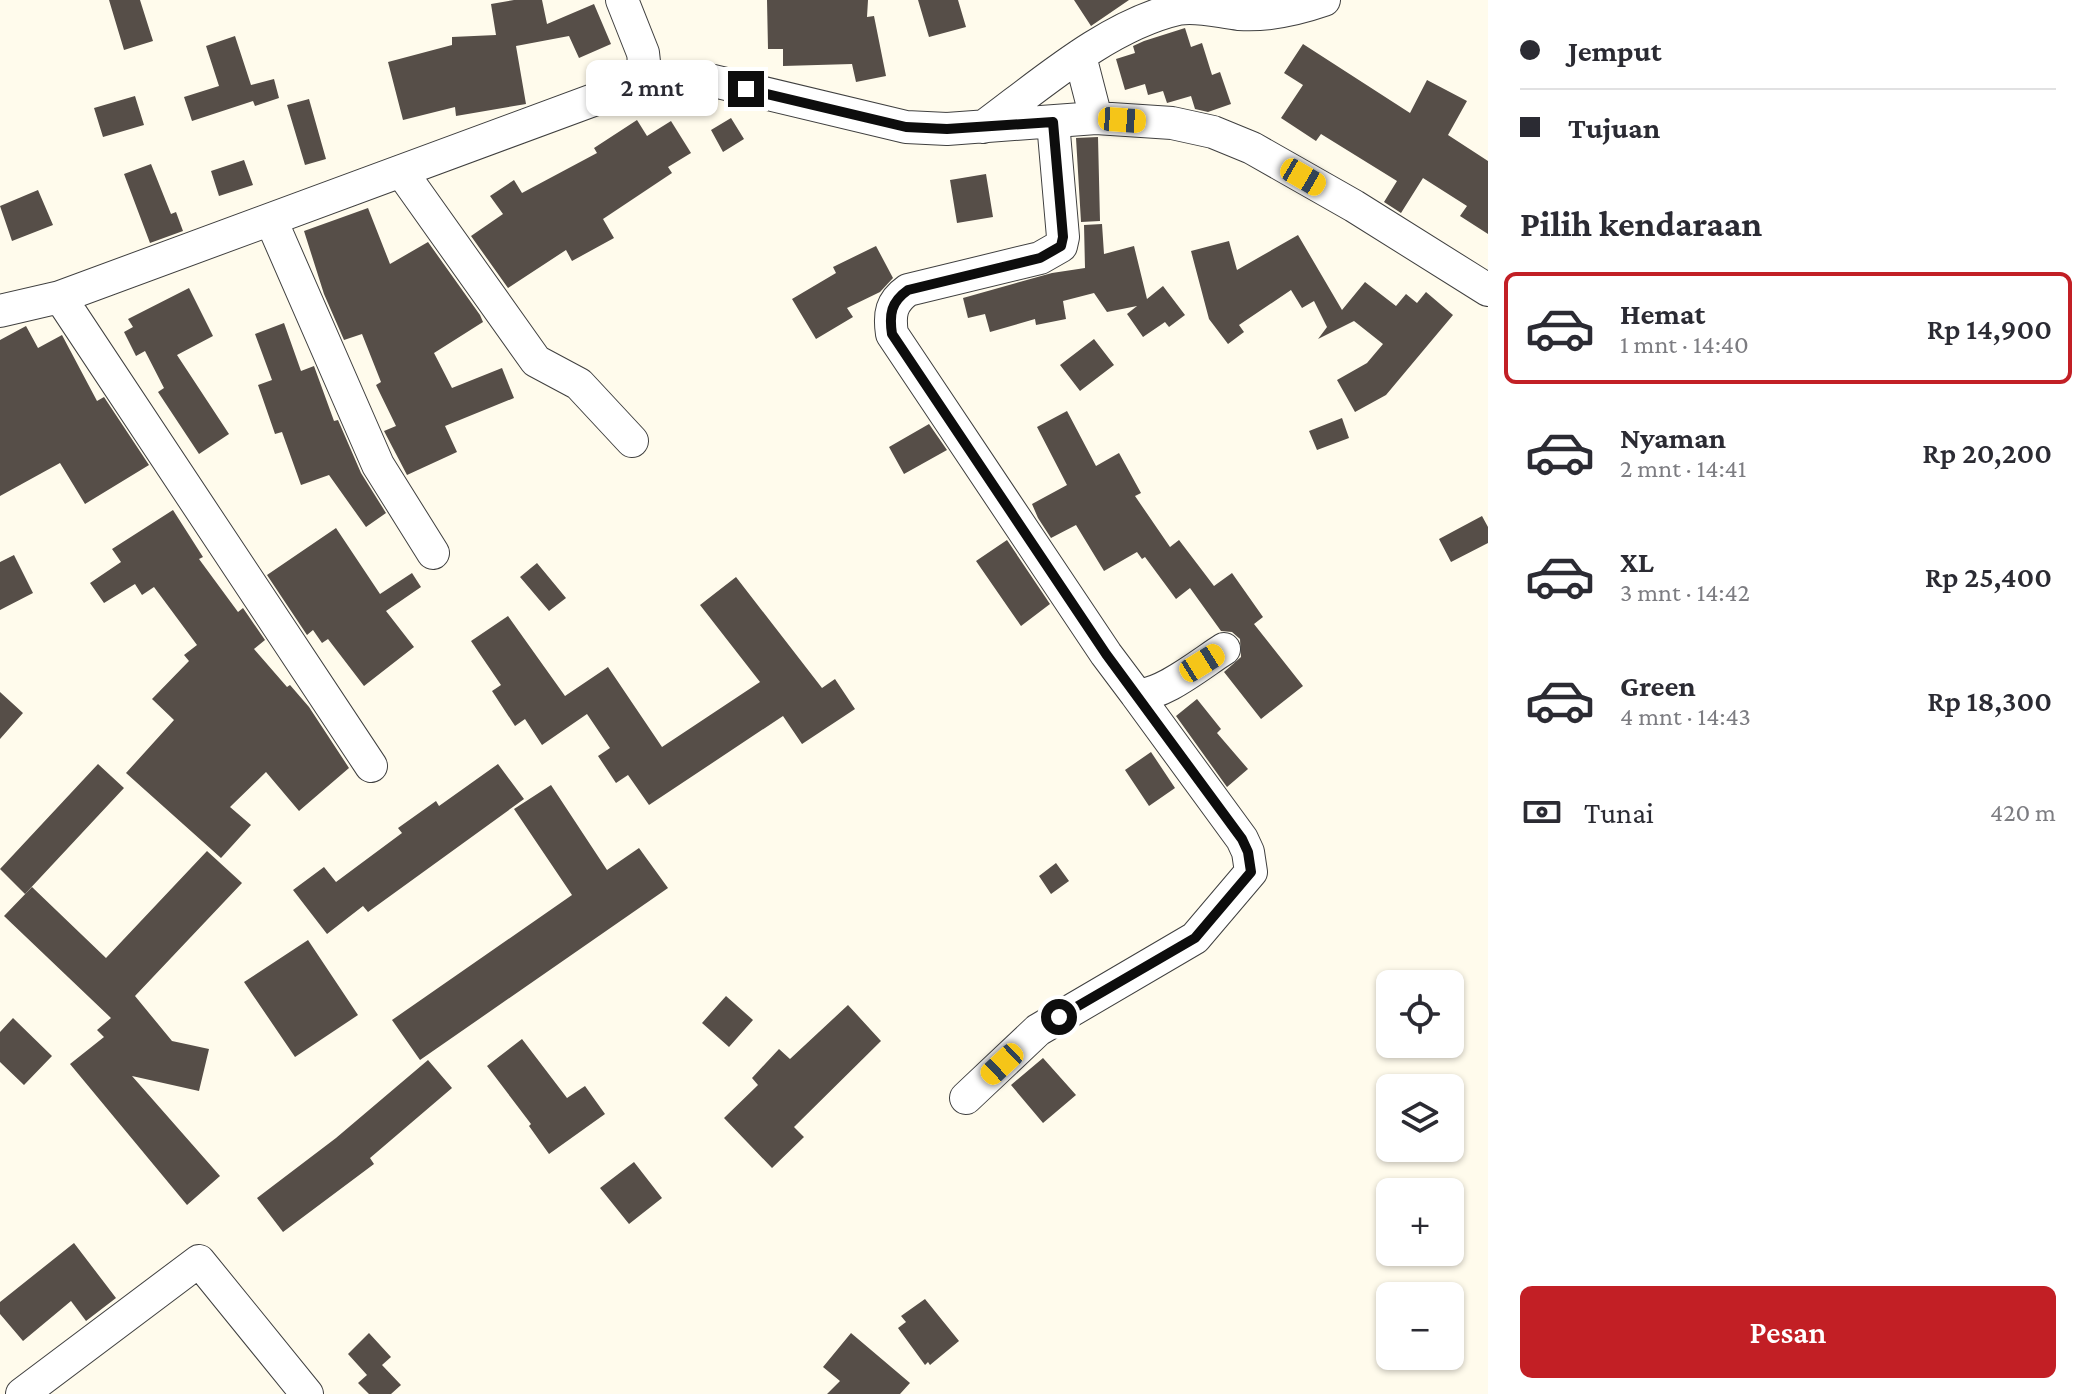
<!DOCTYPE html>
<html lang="id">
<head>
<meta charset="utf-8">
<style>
	:root { --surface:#fff; --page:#f7f7f7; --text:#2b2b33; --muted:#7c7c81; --line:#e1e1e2; --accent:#c21f25 }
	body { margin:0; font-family:"Crimson Pro",serif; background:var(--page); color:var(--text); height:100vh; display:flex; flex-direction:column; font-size:30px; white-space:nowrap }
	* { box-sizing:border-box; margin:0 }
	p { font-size:26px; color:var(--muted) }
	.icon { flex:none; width:44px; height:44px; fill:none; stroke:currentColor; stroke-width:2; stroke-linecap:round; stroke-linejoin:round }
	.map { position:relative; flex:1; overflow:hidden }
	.side { display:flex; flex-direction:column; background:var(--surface); width:600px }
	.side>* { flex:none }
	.banner { display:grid; align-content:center; height:176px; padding:0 32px; background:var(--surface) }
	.buttons { position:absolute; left:1376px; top:970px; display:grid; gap:16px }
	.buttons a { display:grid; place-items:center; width:88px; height:88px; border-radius:12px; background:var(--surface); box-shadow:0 2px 6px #0004; font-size:40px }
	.end { position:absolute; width:36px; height:36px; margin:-18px; border:10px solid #0d0d0d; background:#fff; box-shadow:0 0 0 4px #fff }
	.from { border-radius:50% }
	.bubble { position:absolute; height:56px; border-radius:12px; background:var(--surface); box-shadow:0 2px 6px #0004; font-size:26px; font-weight:600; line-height:56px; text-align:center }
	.car { position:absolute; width:24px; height:48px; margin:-24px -12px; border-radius:10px; box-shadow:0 0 6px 2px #0007; background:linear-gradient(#f5c518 24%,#345 0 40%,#f5c518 0 76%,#345 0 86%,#f5c518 0) }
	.banner b { display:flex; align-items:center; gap:28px; height:76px; font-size:30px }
	.banner b+b { border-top:2px solid var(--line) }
	.banner i { width:20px; height:20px; background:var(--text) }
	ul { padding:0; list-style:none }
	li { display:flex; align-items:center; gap:24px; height:112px; margin:0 16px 12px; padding:0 16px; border:4px solid transparent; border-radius:12px }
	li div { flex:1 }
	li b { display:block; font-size:30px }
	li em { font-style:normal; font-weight:600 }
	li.on { border-color:var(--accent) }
	li>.icon { width:72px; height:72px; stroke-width:1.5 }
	h2 { padding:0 32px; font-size:36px; line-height:96px }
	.pay { display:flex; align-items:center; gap:20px; height:88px; padding:0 32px; font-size:30px }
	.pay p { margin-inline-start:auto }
	.primary-button { display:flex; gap:16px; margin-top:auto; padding:16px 32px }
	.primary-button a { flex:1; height:92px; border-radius:12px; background:var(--accent); color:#fff; font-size:32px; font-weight:600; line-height:92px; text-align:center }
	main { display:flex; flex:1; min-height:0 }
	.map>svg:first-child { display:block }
</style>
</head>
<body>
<main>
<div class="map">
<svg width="1488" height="1394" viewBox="0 0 1488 1394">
	<rect width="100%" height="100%" fill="#fffbec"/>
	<path fill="#564e48" d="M109,0h31l13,41 -29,9z
		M514,0h28l5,24 47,-20 17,40 -32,14 -10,-22 -53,10 10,58 -70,12 -1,-9 -52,13 -15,-58 64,-17v-8l44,-2 -5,-31z
		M767,0h101l-1,17 7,-1 12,60 -30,6 -4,-18 -69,2v-17h-15z
		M918,0h40l8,27 -37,10z
		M1074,0h55l-38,26z
		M1185,28l6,19 11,-4 10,32 8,-3 11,32 -23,8 -13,-3 -4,-13 -24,7 -4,-12 -15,4 -3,-11 -20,6 -9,-31 19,-6 -2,-7 11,-5z
		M235,36l16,49 23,-6 5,19 -24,8 -2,-5 -61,20 -8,-24 35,-11 -13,-40z
		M1303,44l107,69 17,-33 40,21 -19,34 40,26v73l-28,-18 7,-10 -44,-28 -22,35 -17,-11 13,-21 -76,-47 -5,7 -35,-23 22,-33 -19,-12z
		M135,96l9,29 -41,12 -9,-29z
		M309,99l17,60 -21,6 -18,-60z
		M731,118l13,21 -21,13 -12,-22z
		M637,120l10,16 24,-15 20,32 -23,14 4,6 -69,46 11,19 -42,23 -6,-11 -58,38 -37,-52 32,-22 -13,-18 24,-16 8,13 75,-40 -3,-5z
		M1098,137l2,84 -19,1 -5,-84z
		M244,160l9,25 -34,11 -8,-25z
		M151,164l20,50 5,-2 7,19 -33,12 -26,-69z
		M986,174l7,43 -36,6 -7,-43z
		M38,190l15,35 -41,16 -12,-35z
		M368,208l22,56 38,-22 52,73 3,7 -49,31 18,35 50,-20 12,30 -69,28 12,26 -50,23 -23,-44 12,-5 -20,-41 5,-3 -19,-48 -18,6 -20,-46 -20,-63z
		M1102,224l2,30 30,-8 13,53 16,-13 22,29 -16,12 -4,-5 -22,15 -16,-23 10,-8 -30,6 -13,-19 -31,8 3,18 -30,6 -1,-6 -45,13 -5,-18 -17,4 -5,-20 89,-25 33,-5 -1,-43z
		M1298,235l44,75 23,-28 31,24 10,-12 11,9 9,-11 27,23 -67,80 -31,17 -18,-32 30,-17 16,-19 -29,-23 -36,18 9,-12 -13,-26 -12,7 -11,-18 -52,35 5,7 -16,12 -19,-25 -18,-68 38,-10 8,29z
		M876,246l17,32 -13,14 -33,16 6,9 -37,22 -24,-40 44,-26 -3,-6z
		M189,288l24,48 -36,19 52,79 -30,20 -41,-62 6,-4 -19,-37 -9,5 -12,-24 9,-5 -5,-8z
		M284,323l17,48 13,-5 20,55 4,-1 23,53 25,40 -20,14 -37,-52 -28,10 -19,-53 -7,2 -17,-49 14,-5 -17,-46z
		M26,326l12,22 24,-13 35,66 7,-4 45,68 -64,39 -25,-41 -60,33v-156z
		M1094,339l20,26 -34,26 -20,-26z
		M1067,411l29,55 23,-13 22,40 -6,3 35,51 9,-7 35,46 18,-13 31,44 -9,7 49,62 -42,33 -37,-47 17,-15 -1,-18 -8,-7 -11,-1 -31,-43 -14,11 -31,-42 -3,2 -5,-7 -33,19 -28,-46 -25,13 -13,-20 -6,-14 35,-19 -30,-58z
		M1342,418l7,20 -32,12 -8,-19z
		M929,424l18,26 -43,24 -15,-27z
		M173,510l30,47 -4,2 39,53 5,-4 22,32 -11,9 33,38 3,-2 19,22 40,61 -50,43 -33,-39 -36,35 21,18 -30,33 -95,-85 48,-53 -22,-21 37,-38 -5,-6 13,-10 -43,-58 -12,8 -7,-11 -31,19 -14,-20 31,-21 -9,-13z
		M1482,516l6,11v16l-37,19 -12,-23z
		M336,528l44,66 32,-21 9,14 -35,24 28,36 -50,39 -36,-47 -6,4 -9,-13 -6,5 -40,-60z
		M1007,540l43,64 -29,22 -45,-65z
		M14,555l19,38 -33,17v-48z
		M537,563l29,35 -17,13 -29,-34z
		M736,577l86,111 13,-9 20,30 -53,35 -19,-28 -134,89 -21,-30 -12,8 -18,-27 12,-8 -23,-34 -45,31 -17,-26 -10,7 -23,-35 9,-6 -30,-44 37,-25 57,80 43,-29 54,80 98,-65 -60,-77z
		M0,692l23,21 -23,26z
		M1197,699l24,30 -4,4 31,36 -21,18 -51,-71z
		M1151,752l24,36 -26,18 -24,-36z
		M98,764l26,24 -99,106 -25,-25z
		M498,764l26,35 -156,113 -5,-6 -36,28 -34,-44 31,-23 12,15 66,-49 -4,-5 38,-27 3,5z
		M551,785l56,85 32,-22 29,40 -248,172 -28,-40 180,-125 -58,-86z
		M207,851l35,32 -107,113 37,45 37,8 -10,42 -67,-15 88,100 -33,29 -117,-141 34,-27 -7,-7 14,-12 -107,-102 28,-29 74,71z
		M1056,863l13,18 -18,13 -12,-18z
		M308,940l50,75 -63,42 -51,-75z
		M726,996l27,24 -24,27 -27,-24z
		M848,1005l33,36 -87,86 10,10 -32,31 -48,-50 34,-33 -6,-7 27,-29 11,10z
		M13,1018l39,38 -28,29 -24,-23v-30z
		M522,1039l45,59 18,-12 20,28 -56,40 -20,-28 2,-2 -44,-58z
		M1043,1058l33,37 -33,28 -32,-38z
		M428,1060l24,28 -82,70 4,6 -91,68 -26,-34 79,-60z
		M634,1162l28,36 -33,26 -29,-36z
		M74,1243l42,55 -30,23 -15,-20 -48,40 -23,-27v-12z
		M925,1299l34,42 -29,24 -2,-3 -3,3 -27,-37 8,-6 -5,-6z
		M369,1333l22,24 -9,8 19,20 -10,9h-22l-11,-11 9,-8 -19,-21z
		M851,1333l59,50 -10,11h-73l13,-13 -17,-14z"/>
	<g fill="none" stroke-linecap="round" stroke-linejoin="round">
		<g stroke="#404040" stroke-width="34">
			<path id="minor" d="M622,0l21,53 1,9 -10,23
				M1080,56l16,62
				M1053,122l10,115 -2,9 -21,12 -132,32c-17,12 -19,24 -16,44l214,320 30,40c24,4 67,-32 88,-45
				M983,127c57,-42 125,-102 195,-118 18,-4 42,3 61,5 28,2 59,-5 85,-14
				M401,171l135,190 43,23 53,57
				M271,220l107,245 55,88
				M60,297l311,469
				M0,311l60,-14 574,-212 43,-7h24l205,49 41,2 149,-11 76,5 41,9 39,16 102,58 134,84
				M966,1098l72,-68 157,-92 56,-66 -3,-20 -6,-13 -106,-145
				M22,1394l177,-133 108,133"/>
		</g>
		<use href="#minor" stroke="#fff" stroke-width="32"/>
	</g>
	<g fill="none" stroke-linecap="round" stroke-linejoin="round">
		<path stroke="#0d0d0d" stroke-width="10" d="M746,89l160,38 41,2 106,-7 10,115 -2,9 -21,12 -132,32c-17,12 -19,24 -16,44l214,320 136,185 6,13 3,20 -56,66 -136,79"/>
	</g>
</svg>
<div class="buttons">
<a><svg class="icon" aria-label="locate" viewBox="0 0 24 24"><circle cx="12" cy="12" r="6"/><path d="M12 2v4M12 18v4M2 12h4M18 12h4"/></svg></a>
<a><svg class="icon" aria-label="layers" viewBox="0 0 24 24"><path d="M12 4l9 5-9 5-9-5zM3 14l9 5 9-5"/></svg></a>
<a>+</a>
<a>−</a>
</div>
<i class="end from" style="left:1059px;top:1017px"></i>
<i class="end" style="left:746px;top:89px"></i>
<div class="bubble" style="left:586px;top:60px;width:132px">2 mnt</div>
<i class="car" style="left:1122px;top:120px;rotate:94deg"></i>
<i class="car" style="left:1303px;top:177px;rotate:120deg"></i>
<i class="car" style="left:1202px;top:663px;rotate:58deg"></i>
<i class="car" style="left:1002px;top:1064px;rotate:227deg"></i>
</div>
<section class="side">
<div class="banner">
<b><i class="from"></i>Jemput</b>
<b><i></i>Tujuan</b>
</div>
<h2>Pilih kendaraan</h2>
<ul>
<li class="on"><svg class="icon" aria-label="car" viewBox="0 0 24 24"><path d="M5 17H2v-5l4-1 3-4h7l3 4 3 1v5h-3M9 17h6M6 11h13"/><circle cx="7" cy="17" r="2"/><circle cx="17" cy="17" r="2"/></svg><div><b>Hemat</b><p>1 mnt · 14:40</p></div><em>Rp 14,900</em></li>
<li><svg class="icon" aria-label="car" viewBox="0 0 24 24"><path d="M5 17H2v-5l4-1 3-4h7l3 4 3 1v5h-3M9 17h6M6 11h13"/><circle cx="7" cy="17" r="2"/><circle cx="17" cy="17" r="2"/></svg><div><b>Nyaman</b><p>2 mnt · 14:41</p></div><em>Rp 20,200</em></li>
<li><svg class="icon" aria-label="car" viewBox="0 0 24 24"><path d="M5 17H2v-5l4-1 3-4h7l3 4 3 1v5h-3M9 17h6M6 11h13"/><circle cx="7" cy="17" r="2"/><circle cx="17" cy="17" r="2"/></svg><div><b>XL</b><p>3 mnt · 14:42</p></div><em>Rp 25,400</em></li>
<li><svg class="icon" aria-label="car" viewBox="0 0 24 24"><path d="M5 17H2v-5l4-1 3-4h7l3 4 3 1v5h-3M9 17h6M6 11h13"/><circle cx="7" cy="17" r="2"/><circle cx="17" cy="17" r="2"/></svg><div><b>Green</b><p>4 mnt · 14:43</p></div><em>Rp 18,300</em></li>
</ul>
<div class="pay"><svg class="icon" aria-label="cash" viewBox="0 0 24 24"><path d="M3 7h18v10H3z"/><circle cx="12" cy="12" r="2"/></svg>Tunai<p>420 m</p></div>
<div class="primary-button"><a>Pesan</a></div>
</section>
</main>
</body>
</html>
